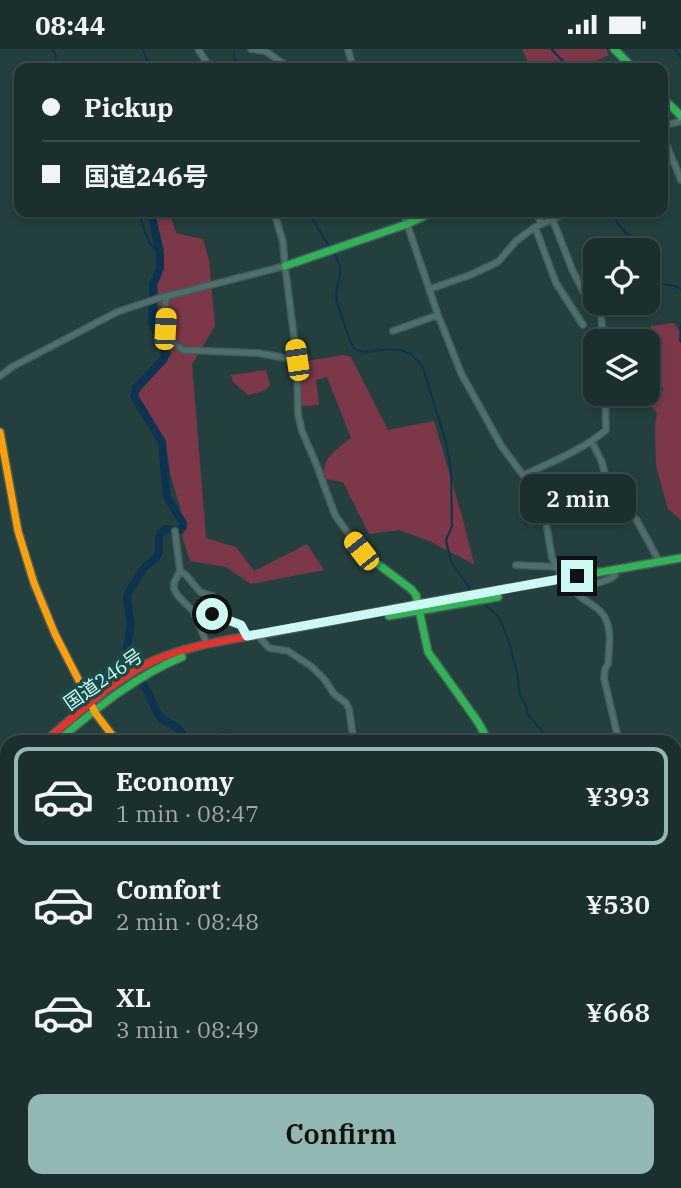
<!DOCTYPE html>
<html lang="en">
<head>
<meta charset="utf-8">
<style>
	:root { --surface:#1b302e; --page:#243836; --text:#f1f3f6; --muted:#a0a9aa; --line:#394b4a; --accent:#92b8b4 }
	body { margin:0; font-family:"IBM Plex Serif","Noto Sans JP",serif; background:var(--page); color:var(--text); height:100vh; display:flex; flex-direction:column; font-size:26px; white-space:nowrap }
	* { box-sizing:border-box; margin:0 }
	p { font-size:23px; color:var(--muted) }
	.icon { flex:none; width:38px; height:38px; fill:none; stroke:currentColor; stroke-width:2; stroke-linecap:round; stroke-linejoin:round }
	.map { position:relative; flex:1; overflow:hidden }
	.sheet { position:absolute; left:0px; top:686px; width:682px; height:453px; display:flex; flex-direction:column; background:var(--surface); border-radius:21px 21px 0 0; box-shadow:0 4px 10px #0003,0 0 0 2px var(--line) }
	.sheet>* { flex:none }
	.top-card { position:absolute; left:14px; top:14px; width:654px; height:154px; border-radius:14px; box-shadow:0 4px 10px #0003,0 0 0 2px var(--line); display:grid; align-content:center; height:154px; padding:0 28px; background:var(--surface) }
	.fabs { position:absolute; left:583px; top:189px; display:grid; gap:14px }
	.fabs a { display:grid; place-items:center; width:77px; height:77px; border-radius:14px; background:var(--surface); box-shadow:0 4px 10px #0003,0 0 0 2px var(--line); font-size:35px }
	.end { position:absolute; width:32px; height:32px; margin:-16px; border:9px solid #cdf9f4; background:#111; box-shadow:0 0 0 4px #111 }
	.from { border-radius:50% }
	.bubble { position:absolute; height:49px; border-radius:14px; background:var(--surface); box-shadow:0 4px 10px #0003,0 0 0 2px var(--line); font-size:23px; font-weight:600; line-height:49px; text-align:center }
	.car { position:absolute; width:21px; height:42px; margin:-21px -10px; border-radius:9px; box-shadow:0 0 5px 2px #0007; background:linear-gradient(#f5c518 24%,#345 0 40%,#f5c518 0 76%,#345 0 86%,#f5c518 0) }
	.top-card b { display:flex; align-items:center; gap:24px; height:66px; font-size:26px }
	.top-card b+b { border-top:2px solid var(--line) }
	.top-card i { width:18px; height:18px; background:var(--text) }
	ul { padding:12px 0 0; list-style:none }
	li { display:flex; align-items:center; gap:21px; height:98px; margin:0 14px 10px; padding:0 14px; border:4px solid transparent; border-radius:14px }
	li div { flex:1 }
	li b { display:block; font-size:26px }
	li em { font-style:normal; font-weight:600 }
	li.active { border-color:var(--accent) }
	li>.icon { width:63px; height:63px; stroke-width:1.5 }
	.button { display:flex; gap:14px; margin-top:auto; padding:14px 28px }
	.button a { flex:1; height:80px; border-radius:14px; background:var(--accent); color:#111; font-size:28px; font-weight:600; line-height:80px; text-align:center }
	.status { display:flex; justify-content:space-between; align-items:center; height:49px; padding:0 35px; background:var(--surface); direction:ltr }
	.status svg { height:19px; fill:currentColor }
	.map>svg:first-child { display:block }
</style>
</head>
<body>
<div class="status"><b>08:44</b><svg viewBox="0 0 49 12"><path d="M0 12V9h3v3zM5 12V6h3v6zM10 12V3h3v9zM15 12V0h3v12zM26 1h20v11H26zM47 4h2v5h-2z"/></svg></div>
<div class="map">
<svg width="681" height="1139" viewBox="0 0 681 1139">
	<rect width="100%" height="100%" fill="#24403e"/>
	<path fill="#7c3848" d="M522,0h84l3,6 -22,10 -2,3h-54z
		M154,163h15l7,21 27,6 6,22 6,65 -23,38 14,174 30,9 18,24 53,-27 17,26 -73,14 -25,-17 -36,-6 -7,-22 -3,-32 -9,-30 -6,-35 -28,-47 35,-41 -12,-24 -3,-51 7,-30z
		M674,274l7,10v187l-13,-11 -12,-43 -1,-39 2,-14 -16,-19h7v-2l16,-2c-12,-22 -18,-38 -13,-64z
		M344,306l7,2 37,73 46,-9 28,95 12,48 -45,-23 -30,-11 -30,4 -26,-52 -18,-3c-6,-19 13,-31 26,-41l-24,-61 -11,3 3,25 -19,1 1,-44z
		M266,321l4,15 -6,6 -16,4 -15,-13 -2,-7z"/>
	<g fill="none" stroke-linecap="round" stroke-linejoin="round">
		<path stroke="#0c3350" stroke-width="2" d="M53,0l3,7 -3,8 1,4
			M143,0l4,12
			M551,0l14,14 3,5
			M675,0l6,9
			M234,3v5l4,11
			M138,163l11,30 11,13
			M308,163l21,34
			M615,163c0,14 9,17 17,27 1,1 5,9 6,11
			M334,204c2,5 6,11 6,16 1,9 -4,18 -4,27 1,7 14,48 18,52 15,14 47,-17 69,20l22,71 6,30 1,57 -6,14 3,13 3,11 18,25
			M648,227c12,13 20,5 33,13
			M681,274l-1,17 1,2
			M486,557l13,11 10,25 9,36 2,17 6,11 2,9 14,16 6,11
			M0,780l7,20
			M0,815l7,-7
			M0,826l1,4 6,7
			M676,1019c5,7 4,16 0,23
			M676,1094l3,16
			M202,1132l6,7"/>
		<path stroke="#0c3350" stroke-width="8" d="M151,163l9,43v13l-7,17 -1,38 13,28 -1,8 -28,29 -2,8 28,46 5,55 16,26v4l-3,3 -14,-1 -5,3 -2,5v15l-3,6 -12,10 -16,25 -1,6 4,26 -4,22 3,18 18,27 8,19 6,8 16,9 10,14
			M210,693c10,-11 24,-5 36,0
			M573,1132l5,7"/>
		<g stroke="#455d5b" stroke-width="8">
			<path id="street" d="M198,0l12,19
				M251,0l14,2 25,17
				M348,0l5,19
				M663,77l18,-5
				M663,87l18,44
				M274,163l9,30 2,24 12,94 1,54 4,17 15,35 18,49 26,36 14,11
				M403,163l35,103 23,58 41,74 36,48 6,15 8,48 9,16
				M536,163l5,11
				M552,169l20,51 19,38 10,5 2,29
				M535,178l21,56 27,42
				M430,240l40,-14 28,-13 18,-21 19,-14 33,-15
				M166,248c-1,22 -5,40 17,53l75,3 39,7
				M393,282l45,-16
				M0,327l12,-9 105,-55 39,-13 129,-33
				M592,393l9,18 11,37 4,8 20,14 23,42
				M524,426c29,-14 57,-24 82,-45l-1,-36
				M175,482l5,40 -6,12v6l4,7 13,13 21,5 29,11 6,11
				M516,516l41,2
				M180,522l6,4 14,17 13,4 1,5 -2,13
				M559,523l36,-3
				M570,538c8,10 18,14 28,22 16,13 11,37 10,55l-3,5 -1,9 15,64
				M573,542l37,-12 5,-4
				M193,561l14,34
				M261,590l8,9 19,3 24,16 13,13 9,14 12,9 3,6 4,27 2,6
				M0,706l7,14
				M676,732l5,23
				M681,834l-2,14 2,8
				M0,886l7,-7
				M676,942l5,-1
				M676,972h5
				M0,986h7
				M7,995v11
				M0,1076l7,-3
				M57,1132l3,7
				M154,1132l2,7
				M207,1132l5,7
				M298,1132l4,7
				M384,1132l5,7
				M517,1132l4,7
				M324,1139l11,-7
				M494,1139l11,-7
				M647,1139l5,-7"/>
		</g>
		<g stroke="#455d5b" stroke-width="10">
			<path id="fast" d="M614,0l19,19
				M663,49l18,18
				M285,217l122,-42 26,-12
				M375,513l36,27 5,6 12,57 50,70 11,20
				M389,567l109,-19
				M290,580l129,-25 262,-46
				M56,693c40,-33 78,-65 126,-85
				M0,731l7,-4
				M478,1132l4,7"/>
		</g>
		<g stroke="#455d5b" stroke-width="10">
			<path id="slow" d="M0,383l18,99 16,52 21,51 41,80 16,21 3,7
				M676,1113l5,-1
				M636,1139l9,-7"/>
		</g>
		<g stroke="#455d5b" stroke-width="10">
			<path id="jam" d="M44,693c34,-28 68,-62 109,-81 42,-19 92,-23 137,-32"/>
		</g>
		<use href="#street" stroke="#4e706d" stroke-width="5"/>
		<use href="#fast" stroke="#30b455" stroke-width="7"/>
		<use href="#slow" stroke="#ff9f0a" stroke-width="7"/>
		<use href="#jam" stroke="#e5322d" stroke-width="7"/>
		<g stroke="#455d5b" stroke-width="8" stroke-linecap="butt">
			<path id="street-bridge" d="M561,525l9,13"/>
		</g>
		<use href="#street-bridge" stroke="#4e706d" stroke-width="5"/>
	</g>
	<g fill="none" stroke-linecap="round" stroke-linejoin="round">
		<path stroke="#cdf9f4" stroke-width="9" d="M212,565l29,11 6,11 330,-60"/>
	</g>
	<g text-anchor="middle" stroke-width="7" stroke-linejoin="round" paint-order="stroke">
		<g font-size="19" fill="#cdf9f4" stroke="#184c48">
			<text transform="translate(103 630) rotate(-35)" y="7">国道246号</text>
		</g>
	</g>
</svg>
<div class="fabs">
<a><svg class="icon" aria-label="locate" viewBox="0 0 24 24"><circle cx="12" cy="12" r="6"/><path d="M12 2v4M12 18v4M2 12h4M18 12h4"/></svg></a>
<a><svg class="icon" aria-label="layers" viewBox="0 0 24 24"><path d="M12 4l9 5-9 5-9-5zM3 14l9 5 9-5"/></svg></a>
</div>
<i class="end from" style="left:212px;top:565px"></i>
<i class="end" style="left:577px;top:527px"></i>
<div class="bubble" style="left:520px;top:425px;width:116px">2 min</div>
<i class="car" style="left:165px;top:280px;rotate:3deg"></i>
<i class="car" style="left:297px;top:311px;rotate:352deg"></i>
<i class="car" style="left:361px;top:502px;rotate:322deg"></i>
<div class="top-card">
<b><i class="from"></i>Pickup</b>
<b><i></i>国道246号</b>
</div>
<section class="sheet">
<ul>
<li class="active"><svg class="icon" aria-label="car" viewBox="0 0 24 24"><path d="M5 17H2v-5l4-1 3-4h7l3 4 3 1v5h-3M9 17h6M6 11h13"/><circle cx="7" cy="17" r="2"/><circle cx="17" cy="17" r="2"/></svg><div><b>Economy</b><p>1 min · 08:47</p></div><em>¥393</em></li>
<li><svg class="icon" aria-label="car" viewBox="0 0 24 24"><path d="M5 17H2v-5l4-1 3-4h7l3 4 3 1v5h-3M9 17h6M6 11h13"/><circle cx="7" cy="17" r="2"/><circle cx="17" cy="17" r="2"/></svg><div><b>Comfort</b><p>2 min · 08:48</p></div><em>¥530</em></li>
<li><svg class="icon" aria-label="car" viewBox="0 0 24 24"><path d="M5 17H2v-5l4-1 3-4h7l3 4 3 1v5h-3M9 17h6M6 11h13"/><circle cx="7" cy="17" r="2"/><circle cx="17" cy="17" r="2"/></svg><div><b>XL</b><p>3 min · 08:49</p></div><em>¥668</em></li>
</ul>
<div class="button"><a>Confirm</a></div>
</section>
</div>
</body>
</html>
